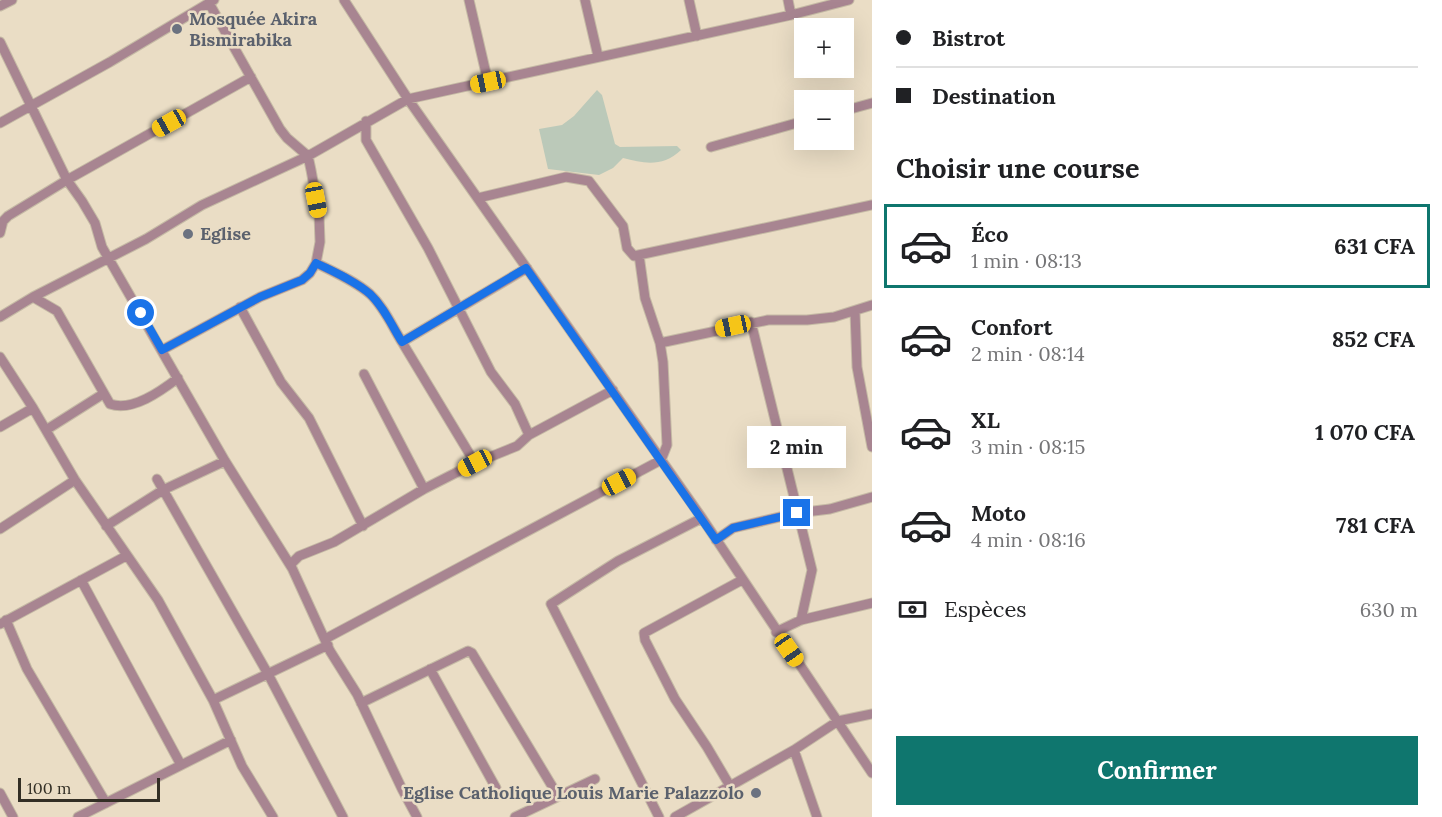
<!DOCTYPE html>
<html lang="fr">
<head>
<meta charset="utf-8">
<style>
	:root { --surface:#fff; --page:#f6f6f6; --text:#202124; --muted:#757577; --line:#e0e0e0; --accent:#0f766e }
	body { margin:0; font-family:Lora,serif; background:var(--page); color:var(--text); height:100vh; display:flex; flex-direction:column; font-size:22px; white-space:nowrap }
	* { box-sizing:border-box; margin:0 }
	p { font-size:20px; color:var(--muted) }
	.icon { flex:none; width:33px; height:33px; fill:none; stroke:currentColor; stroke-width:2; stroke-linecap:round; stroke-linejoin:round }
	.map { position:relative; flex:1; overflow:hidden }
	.drawer { display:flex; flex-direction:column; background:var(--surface); width:570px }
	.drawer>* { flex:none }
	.top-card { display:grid; align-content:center; height:132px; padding:0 24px; background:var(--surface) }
	.fabs { position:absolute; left:794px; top:18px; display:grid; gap:12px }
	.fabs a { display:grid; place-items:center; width:60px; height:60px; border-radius:0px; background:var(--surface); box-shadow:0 6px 24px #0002; font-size:30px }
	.scale { position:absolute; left:18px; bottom:15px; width:142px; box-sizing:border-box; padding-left:6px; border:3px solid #332f25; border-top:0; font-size:16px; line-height:21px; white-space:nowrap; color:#332f25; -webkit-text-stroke:4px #eaddc5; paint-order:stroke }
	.end { position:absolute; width:27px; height:27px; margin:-14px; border:8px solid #1a73e8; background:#fff; box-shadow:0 0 0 3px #fff }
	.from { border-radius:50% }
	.bubble { position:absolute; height:42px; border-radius:0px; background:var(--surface); box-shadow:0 6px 24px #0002; font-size:20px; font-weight:700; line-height:42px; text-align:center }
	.car { position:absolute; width:18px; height:36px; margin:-18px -9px; border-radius:8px; box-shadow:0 0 4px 2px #0007; background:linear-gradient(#f5c518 24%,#345 0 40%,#f5c518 0 76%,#345 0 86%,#f5c518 0) }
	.top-card b { display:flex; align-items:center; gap:21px; height:57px; font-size:22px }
	.top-card b+b { border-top:2px solid var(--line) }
	.top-card i { width:15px; height:15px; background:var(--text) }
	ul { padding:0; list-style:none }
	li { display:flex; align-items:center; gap:18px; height:84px; margin:0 12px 9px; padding:0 12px; border:3px solid transparent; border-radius:0px }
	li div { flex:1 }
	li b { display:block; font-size:22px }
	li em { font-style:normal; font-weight:700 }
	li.active { border-color:var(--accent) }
	li>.icon { width:54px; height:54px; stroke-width:1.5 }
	h2 { padding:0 24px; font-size:27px; line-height:72px }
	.pay { display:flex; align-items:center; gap:15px; height:66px; padding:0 24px; font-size:22px }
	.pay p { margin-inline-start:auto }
	.primary-button { display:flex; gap:12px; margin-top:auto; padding:12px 24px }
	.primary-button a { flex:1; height:69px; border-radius:0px; background:var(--accent); color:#fff; font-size:24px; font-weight:700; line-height:69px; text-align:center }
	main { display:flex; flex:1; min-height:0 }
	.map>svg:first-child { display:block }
</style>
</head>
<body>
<main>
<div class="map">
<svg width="872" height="817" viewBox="0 0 872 817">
	<rect width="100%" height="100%" fill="#eaddc5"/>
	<path fill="#bbc9b9" d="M597,90l5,5 13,49 5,3 57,-1 4,4c-18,17 -36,14 -58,8l-10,10 -14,7 -51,-6 -9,-40 23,-4 12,-9z"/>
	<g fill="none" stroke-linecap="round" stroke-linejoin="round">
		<g stroke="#c5baa5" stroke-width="11">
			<path id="minor" d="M344,0l64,99 294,419 170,255
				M469,0l19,82
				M585,0l13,56
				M689,0l8,36
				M788,0l3,15
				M0,6l12,-6
				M0,42l67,138 15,21 13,22 7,24 123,214 67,107 38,83 27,43 45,95 15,28
				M843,111l29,-8
				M366,121v19l62,108 63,124 24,32 14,31
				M0,123l110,-61 104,-62
				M711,147l93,-26
				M478,198l88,-21 23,4 34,45 4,22 7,8 238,-51
				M0,233l3,-12 5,-5 59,-36 184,-103
				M316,263c18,9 39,18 54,31 14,13 22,32 32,48l125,-74
				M33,297l24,14 53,93c22,8 51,-13 68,-26
				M240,307l41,75 28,36 54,108
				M855,312l2,55 15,80
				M0,317l33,-20 113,-58 56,-34 106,-49 100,-57 383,-84 58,-15
				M751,322l61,248 -11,50
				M402,342l73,121
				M660,343l108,-23h39l27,-3 38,-12
				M162,350l98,-53 42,-17 8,-7 6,-10 4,-21 -1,-28 -8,-44 -3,-14 -21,-18 -7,-9 -71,-126
				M0,357l33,51 42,72 83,120 55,100 29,66 31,51
				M364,374l60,115
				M0,427l33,-19
				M46,430l57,-36
				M157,479l111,195 75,143
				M106,526l57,-36 62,-29
				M0,529l75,-49
				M716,540l17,-12 64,-15 33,-4 42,-12
				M290,565l9,-9 35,-14 90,-53 51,-26 42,-17 12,-11 84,-45
				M81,580l100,185
				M6,620l21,49 79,134
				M0,624l126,-68
				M776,632l25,-12 71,-17
				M325,639l336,-179 6,-15 -4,-83 -3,-19 -15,-45 -6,-43
				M430,669l66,119
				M213,700l115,-55
				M361,703l107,-52 4,2 86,143
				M794,750l23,67
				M730,786l-23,-39 -32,-48 -30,-59 -1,-7 98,-53
				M0,793l13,24
				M78,817l153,-77
				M515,817l80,-38
				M659,817l-108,-213 67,-43 84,-43
				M675,817l119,-67 44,-29 34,-7"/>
		</g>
		<use href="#minor" stroke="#a88591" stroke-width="9"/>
	</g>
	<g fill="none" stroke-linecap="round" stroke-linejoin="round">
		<path stroke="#1a73e8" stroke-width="8" d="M141,313l21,37 98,-53 42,-17 8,-7 6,-10c18,9 39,18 54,31 14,13 22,32 32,48l124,-74 190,272 17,-12 64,-15"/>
	</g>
	<g fill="#6b7280" stroke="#eaddc5" stroke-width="2">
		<circle cx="177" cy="29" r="6"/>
		<circle cx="188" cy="234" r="6"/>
		<circle cx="756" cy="793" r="6"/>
	</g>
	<g text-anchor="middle" stroke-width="5" stroke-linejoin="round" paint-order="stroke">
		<g font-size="18" font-weight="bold" fill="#5b616d" stroke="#eaddc5" text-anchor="start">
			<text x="189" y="25">Mosquée Akira<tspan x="189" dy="21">Bismirabika</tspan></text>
			<text x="200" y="240">Eglise</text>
			<text x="744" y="799" text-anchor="end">Eglise Catholique Louis Marie Palazzolo</text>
		</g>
	</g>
</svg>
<div class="fabs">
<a>+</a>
<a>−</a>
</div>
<div class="scale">100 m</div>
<i class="end from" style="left:141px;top:313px"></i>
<i class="end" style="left:797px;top:513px"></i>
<div class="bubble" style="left:747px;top:426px;width:99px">2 min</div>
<i class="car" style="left:488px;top:82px;rotate:258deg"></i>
<i class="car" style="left:169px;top:123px;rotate:241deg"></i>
<i class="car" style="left:316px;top:200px;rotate:169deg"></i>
<i class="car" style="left:733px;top:326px;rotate:258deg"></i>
<i class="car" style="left:475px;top:463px;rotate:242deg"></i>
<i class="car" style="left:619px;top:482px;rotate:62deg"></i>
<i class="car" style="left:789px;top:650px;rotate:145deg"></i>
</div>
<section class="drawer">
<div class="top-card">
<b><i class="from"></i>Bistrot</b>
<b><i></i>Destination</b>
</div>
<h2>Choisir une course</h2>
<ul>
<li class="active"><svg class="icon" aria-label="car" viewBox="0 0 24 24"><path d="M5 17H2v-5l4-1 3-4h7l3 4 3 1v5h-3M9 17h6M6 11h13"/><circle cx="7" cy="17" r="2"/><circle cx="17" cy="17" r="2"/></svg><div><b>Éco</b><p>1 min · 08:13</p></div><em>631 CFA</em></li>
<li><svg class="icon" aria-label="car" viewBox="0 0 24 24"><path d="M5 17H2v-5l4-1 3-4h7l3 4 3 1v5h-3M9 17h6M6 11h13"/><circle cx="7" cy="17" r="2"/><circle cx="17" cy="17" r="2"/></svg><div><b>Confort</b><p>2 min · 08:14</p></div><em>852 CFA</em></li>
<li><svg class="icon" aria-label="car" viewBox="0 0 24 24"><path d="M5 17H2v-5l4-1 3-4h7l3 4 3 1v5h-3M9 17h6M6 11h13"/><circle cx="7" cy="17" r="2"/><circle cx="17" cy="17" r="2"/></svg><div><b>XL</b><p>3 min · 08:15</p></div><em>1 070 CFA</em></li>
<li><svg class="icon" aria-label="car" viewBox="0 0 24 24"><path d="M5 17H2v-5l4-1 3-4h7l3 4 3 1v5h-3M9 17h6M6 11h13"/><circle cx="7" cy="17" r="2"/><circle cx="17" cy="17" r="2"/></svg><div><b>Moto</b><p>4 min · 08:16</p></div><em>781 CFA</em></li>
</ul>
<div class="pay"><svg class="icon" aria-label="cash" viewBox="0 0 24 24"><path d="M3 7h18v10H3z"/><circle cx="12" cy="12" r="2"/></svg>Espèces<p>630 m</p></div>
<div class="primary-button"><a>Confirmer</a></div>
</section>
</main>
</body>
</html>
